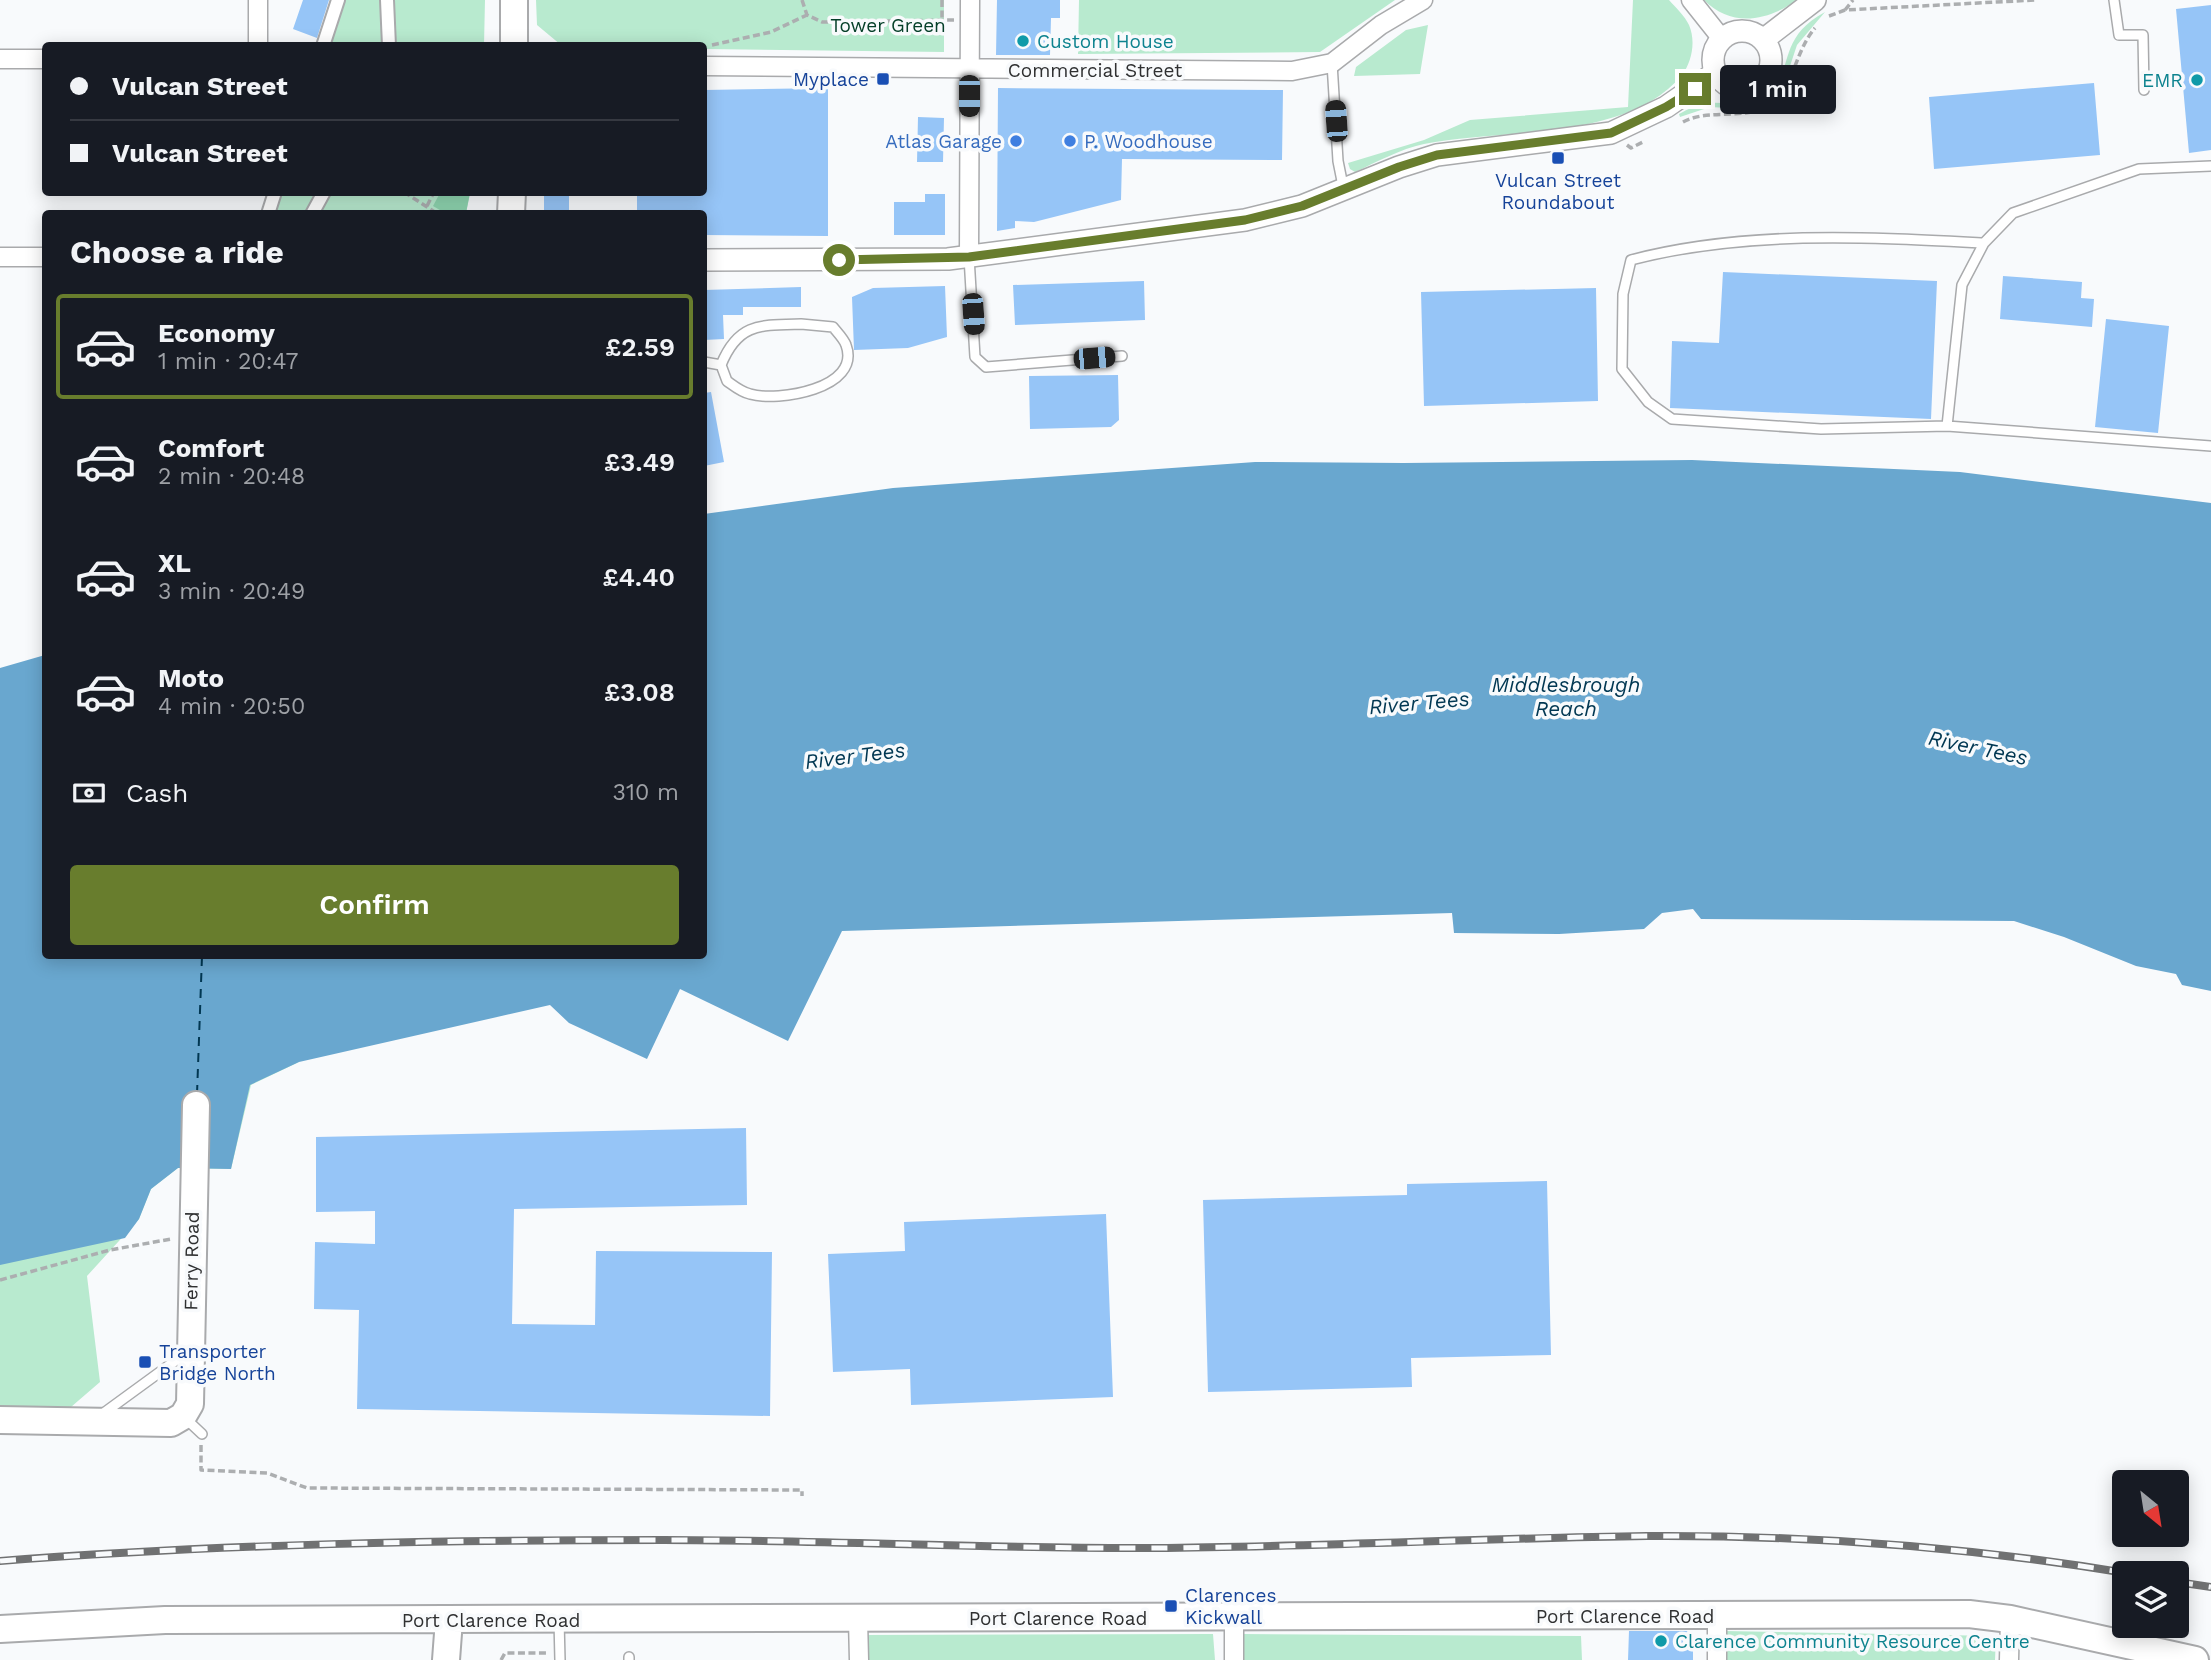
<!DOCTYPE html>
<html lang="en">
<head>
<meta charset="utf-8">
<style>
	:root { --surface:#171b24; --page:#242831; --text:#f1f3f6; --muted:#9ea1a6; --line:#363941; --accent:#687d2d }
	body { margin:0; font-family:"Work Sans",sans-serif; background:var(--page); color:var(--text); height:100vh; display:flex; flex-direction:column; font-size:26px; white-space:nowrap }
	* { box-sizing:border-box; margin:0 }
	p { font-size:23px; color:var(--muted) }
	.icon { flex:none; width:38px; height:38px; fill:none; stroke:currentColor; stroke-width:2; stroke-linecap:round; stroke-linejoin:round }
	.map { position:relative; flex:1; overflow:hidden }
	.drawer { position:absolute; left:42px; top:210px; width:665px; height:749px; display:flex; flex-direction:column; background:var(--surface); border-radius:7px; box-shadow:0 4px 18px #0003 }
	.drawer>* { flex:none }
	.hud { position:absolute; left:42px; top:42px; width:665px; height:154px; border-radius:7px; box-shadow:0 4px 18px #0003; display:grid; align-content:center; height:154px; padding:0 28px; background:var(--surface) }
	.needle { width:46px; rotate:150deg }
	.fabs { position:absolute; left:2112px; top:1470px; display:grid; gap:14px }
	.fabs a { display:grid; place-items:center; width:77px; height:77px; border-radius:7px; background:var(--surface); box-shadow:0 4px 18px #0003; font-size:35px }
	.end { position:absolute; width:32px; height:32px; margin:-16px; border:9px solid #687d2d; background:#fff; box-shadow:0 0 0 4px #fff }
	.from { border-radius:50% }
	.bubble { position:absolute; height:49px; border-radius:7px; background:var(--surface); box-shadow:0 4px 18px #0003; font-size:23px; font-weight:600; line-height:49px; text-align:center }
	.car { position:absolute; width:21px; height:42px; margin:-21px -10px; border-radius:9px; box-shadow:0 0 5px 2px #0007; background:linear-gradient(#222 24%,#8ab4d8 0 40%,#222 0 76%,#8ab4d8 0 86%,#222 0) }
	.hud b { display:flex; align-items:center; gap:24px; height:66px; font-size:26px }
	.hud b+b { border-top:2px solid var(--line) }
	.hud i { width:18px; height:18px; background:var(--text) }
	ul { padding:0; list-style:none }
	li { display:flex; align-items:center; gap:21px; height:105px; margin:0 14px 10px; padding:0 14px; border:4px solid transparent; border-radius:7px }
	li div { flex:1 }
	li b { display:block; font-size:26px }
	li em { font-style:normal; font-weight:600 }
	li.on { border-color:var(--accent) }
	li>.icon { width:63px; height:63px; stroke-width:1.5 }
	h2 { padding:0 28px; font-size:32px; line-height:84px }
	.pay { display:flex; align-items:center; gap:18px; height:77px; padding:0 28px; font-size:26px }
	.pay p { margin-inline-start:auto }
	.cta { display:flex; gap:14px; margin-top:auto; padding:14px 28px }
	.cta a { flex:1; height:80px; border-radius:7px; background:var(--accent); color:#fff; font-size:28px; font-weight:600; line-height:80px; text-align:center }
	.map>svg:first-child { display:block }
</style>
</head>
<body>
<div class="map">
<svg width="2211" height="1660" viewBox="0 0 2211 1660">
	<rect width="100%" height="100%" fill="#f8fafc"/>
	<path fill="#b8eacf" d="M330,0h155l-1,45 -168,1z
		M536,0h408v52l-240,-3v-3l-143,-1 -24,-20z
		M1079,0h316l-75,52 -242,2z
		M1633,0h36c6,7 16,16 20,25 7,16 3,37 -7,50 -55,67 -181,53 -258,69 -24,5 -47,18 -69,28l-5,-3 -2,-6 76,-23 46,-20 158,-13z
		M1704,0h93c-29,21 -66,28 -93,0z
		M1825,12l-28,33 -11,33 -17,22 -22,9 -37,-2 -30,10 -1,-3c9,-5 20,-10 31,-11 19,-2 35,8 53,-4 34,-23 10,-59 62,-87z
		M1428,25l-8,49 -66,2 2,-9 50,-37z
		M270,193h200l-4,20 -203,1z
		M299,1062l-48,23 -20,84 -53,-1 -27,21 -12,30 -52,57 13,106 -29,25 -71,2v-309z
		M1724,1631l272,5 -1,24h-271z
		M1213,1634l2,26h-351l1,-25z
		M1242,1634l339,2 1,24h-340z"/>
	<path fill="#8ed4af" d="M440,193h30l-4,20h-21l-12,-7z"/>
	<path fill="#69a7cf" d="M1692,460l268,12 251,31v488l-29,-6 -6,-11 -40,-8 -72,-29 -50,-16 -313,-2 -8,-10 -31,4 -18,16 -85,5 -105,-1 -2,-20 -610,18 -54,110 -108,-52 -33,70 -78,-36 -19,-18 -251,57 -49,23 -19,84 -53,-1 -27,21 -12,30 -14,19 -125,27v-597l45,-13 1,301h658v-442l189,-26 362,-26 149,1z"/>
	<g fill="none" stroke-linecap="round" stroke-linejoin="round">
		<path stroke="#013752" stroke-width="2" stroke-dasharray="9 7" stroke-linecap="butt" d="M197,1094l5,-138"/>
	</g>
	<path fill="#96c5f7" d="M303,0h26l-12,38 -24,-9z
		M997,0h63v18h-9l-1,37h-54z
		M2211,5v145l-22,3 -13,-144z
		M2094,83l6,72 -166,14 -5,-72z
		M828,88v148l-124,-1v-21h-67v-22h67v-102z
		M998,88l285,2 -1,70 -160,-1 -1,41 -87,22 -19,-1v7l-18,3z
		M918,117l26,1 -1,44h-26z
		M544,192h25v22h-25z
		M925,194h20v41h-51v-33h31z
		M1723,272l214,9 -6,138 -261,-11 2,-67 47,2z
		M2003,276l79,6 -1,16 13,1 -2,28 -92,-8z
		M1144,281l1,39 -130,5 -2,-40z
		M945,286l2,51 -39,11 -54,2 -2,-53 21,-9z
		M801,287v20h-58v8h-20l1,24 -20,1v-50z
		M1596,288l2,113 -174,5 -3,-114z
		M2106,319l63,7 -11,107 -63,-6z
		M1118,375l1,45 -8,7 -81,2 -1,-53z
		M711,392l13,70 -20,4v-73z
		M746,1128l1,77 -233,4 -2,115 83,1 1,-74 176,1 -2,164 -413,-7 2,-99 -45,-1 1,-67 60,2v-33l-59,1v-75z
		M1547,1181l4,174 -140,3 1,29 -204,5 -5,-192 204,-5v-11z
		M1106,1214l7,183 -202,8 -1,-36 -77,3 -5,-118 77,-3 -1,-29z
		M1629,1631h64v29h-65z"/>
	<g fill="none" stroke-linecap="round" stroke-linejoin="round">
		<g stroke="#a9aaac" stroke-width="12">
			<path id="service" d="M2114,0l5,35h24l1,55
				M1332,63l6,98 6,30
				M2211,166l-72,3 -126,44 -29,30 -22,42 -15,141 264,20
				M969,257l6,100 11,10 136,-11
				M801,324l32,3c4,5 11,12 13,18 16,44 -69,57 -96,49 -9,-2 -16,-8 -23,-13l-6,-16c17,-42 39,-40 80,-41z
				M704,362l17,3
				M1947,426l-126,3 -149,-10 -24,-17 -26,-33 1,-75 8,-34c114,-30 236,-23 353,-17
				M101,1415l85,-62
				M185,1418l17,16
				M559,1620l1,40
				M629,1657v3"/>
		</g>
		<g stroke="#a9aaac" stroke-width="16">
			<path id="pedestrian" d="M387,0l2,46
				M323,46l15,-46
				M268,214l7,-22
				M312,214l12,-22"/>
		</g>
		<g stroke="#a9aaac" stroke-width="21">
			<path id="minor" d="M1691,0l31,39
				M258,46v-46
				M0,59h46
				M704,66l588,5 40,-8 49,-38 42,-25
				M0,257h46
				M969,257l1,-257
				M1234,1617v43
				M858,1619l1,41
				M1717,1660v-44
				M2009,1660l1,-41"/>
		</g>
		<g stroke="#a9aaac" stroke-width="24">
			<path id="tertiary" d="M1713 60a29 29 0 1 1 58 0a29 29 0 1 1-58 0Z
				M1763,40l52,-40
				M704,260l244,-1 297,-39 57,-14 97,-39 38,-12 174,-22 55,-26 49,-34"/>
		</g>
		<g stroke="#a9aaac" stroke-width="30">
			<path id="primary" d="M514,0v46
				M511,214l1,-22
				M0,1420l171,3 12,-7 7,-12 6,-299
				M0,1629l165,-9 1804,-6 41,5 185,41
				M446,1660l3,-40"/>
		</g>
		<path stroke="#acaeb0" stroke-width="3.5" stroke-dasharray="7 3.5" stroke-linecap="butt" d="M802,0l5,15 15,7 132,-2
			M942,0v20
			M1845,10l8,-10
			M1829,16l16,-6 190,-10
			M712,45l59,-13 36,-17
			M1683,122c29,-16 74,3 97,-26 15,-21 18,-48 35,-68
			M1627,145l4,3 14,-7
			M404,192l34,22
			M427,206l7,-14
			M0,1280l110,-30 61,-11
			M201,1445v25l66,3 40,15 495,2v6
			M501,1660l4,-7h43"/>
		<use href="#service" stroke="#fff" stroke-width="9"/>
		<use href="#pedestrian" stroke="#fff" stroke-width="12"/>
		<use href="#minor" stroke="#fff" stroke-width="18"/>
		<use href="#tertiary" stroke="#fff" stroke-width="21"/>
		<use href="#primary" stroke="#fff" stroke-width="26"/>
		<g stroke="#707172" stroke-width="8">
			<path id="rail" d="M0,1561c220,-17 442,-21 663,-21 164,0 328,9 492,8 164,-1 328,-10 492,-12 160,-1 322,11 479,37
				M2177,1582l34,5"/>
		</g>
		<use href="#rail" stroke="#f8fafc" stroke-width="5" stroke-dasharray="16" stroke-linecap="butt"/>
	</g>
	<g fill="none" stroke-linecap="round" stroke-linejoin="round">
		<path stroke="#687d2d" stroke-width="9" d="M839,260l130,-3 276,-37 57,-14 97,-39 38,-12 174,-22 55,-26 29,-18"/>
	</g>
	<g fill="#0f9aa8" stroke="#f8fafc" stroke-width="2.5">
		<circle cx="1023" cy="41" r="7"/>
		<circle cx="2197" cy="80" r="7"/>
		<circle cx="1661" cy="1641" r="7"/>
	</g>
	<g fill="#1a4fb4" stroke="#f8fafc" stroke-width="2.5">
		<rect x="876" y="72" width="14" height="14" rx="3.5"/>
		<rect x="1551" y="151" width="14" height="14" rx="3.5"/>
		<rect x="138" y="1355" width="14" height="14" rx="3.5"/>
		<rect x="1164" y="1599" width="14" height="14" rx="3.5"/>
	</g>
	<g fill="#3f7fe0" stroke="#f8fafc" stroke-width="2.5">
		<circle cx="1016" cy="141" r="7"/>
		<circle cx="1070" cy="141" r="7"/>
	</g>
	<g text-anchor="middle" stroke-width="7" stroke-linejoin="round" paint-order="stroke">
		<g font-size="19" fill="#054029" stroke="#f8fafc">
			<text x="888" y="32">Tower Green</text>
		</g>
		<g font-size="19" fill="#0d838f" stroke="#f8fafc" text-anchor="start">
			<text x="1037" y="48">Custom House</text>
			<text x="2183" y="87" text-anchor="end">EMR</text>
			<text x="1675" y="1648">Clarence Community Resource Centre</text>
		</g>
		<g font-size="19" fill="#2f3031" stroke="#f8fafc">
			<text x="1095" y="77">Commercial Street</text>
			<text transform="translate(191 1261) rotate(-89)" y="7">Ferry Road</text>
			<text x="1625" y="1623">Port Clarence Road</text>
			<text x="1058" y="1625">Port Clarence Road</text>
			<text x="491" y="1627">Port Clarence Road</text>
		</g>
		<g font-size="19" fill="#164399" stroke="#f8fafc" text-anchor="start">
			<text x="869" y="86" text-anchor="end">Myplace</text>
			<text x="1558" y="187" text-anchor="middle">Vulcan Street<tspan x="1558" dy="22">Roundabout</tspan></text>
			<text x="159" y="1358">Transporter<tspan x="159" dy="22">Bridge North</tspan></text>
			<text x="1185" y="1602">Clarences<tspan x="1185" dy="22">Kickwall</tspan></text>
		</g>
		<g font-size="19" fill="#366cbe" stroke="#f8fafc" text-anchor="end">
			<text x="1002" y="148">Atlas Garage</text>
			<text x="1084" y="148" text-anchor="start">P. Woodhouse</text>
		</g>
		<g font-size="21" font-style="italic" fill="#013752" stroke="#f8fafc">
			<text x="1566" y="692">Middlesbrough<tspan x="1566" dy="24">Reach</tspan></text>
			<text transform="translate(1419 703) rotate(-5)" y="7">River Tees</text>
			<text transform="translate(1978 748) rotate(12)" y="7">River Tees</text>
			<text transform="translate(855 756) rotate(-7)" y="7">River Tees</text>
		</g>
	</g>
</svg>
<div class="fabs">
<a><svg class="needle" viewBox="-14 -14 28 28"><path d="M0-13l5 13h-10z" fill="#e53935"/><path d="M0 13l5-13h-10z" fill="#9ea1a6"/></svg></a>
<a><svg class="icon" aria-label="layers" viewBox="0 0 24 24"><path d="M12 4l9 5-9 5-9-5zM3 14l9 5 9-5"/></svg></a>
</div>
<i class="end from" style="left:839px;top:260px"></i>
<i class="end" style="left:1695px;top:89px"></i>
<div class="bubble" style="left:1720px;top:65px;width:116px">1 min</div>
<i class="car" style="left:969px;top:96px;rotate:180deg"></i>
<i class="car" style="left:1336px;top:121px;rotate:356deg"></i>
<i class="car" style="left:973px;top:314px;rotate:176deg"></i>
<i class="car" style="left:1094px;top:358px;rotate:85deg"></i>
<div class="hud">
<b><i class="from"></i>Vulcan Street</b>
<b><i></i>Vulcan Street</b>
</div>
<section class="drawer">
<h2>Choose a ride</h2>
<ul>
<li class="on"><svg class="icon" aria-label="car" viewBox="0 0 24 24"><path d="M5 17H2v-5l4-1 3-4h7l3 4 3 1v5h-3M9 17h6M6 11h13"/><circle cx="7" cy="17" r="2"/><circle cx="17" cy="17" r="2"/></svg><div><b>Economy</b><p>1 min · 20:47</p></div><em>£2.59</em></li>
<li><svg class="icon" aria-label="car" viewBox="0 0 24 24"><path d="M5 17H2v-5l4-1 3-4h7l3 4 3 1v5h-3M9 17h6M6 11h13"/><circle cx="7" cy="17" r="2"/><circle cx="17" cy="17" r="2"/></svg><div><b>Comfort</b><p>2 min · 20:48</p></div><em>£3.49</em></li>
<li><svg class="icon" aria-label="car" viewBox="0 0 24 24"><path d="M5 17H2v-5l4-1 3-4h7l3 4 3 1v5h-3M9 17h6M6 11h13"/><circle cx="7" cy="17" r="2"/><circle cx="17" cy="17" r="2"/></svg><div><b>XL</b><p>3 min · 20:49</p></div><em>£4.40</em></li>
<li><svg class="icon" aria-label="car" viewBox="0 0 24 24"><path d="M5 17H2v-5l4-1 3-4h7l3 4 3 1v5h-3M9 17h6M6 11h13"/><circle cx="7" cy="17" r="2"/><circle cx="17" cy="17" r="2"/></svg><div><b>Moto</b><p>4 min · 20:50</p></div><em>£3.08</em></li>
</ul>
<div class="pay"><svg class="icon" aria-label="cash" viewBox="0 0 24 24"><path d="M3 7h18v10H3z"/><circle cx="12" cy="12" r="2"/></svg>Cash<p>310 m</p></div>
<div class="cta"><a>Confirm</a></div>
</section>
</div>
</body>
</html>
